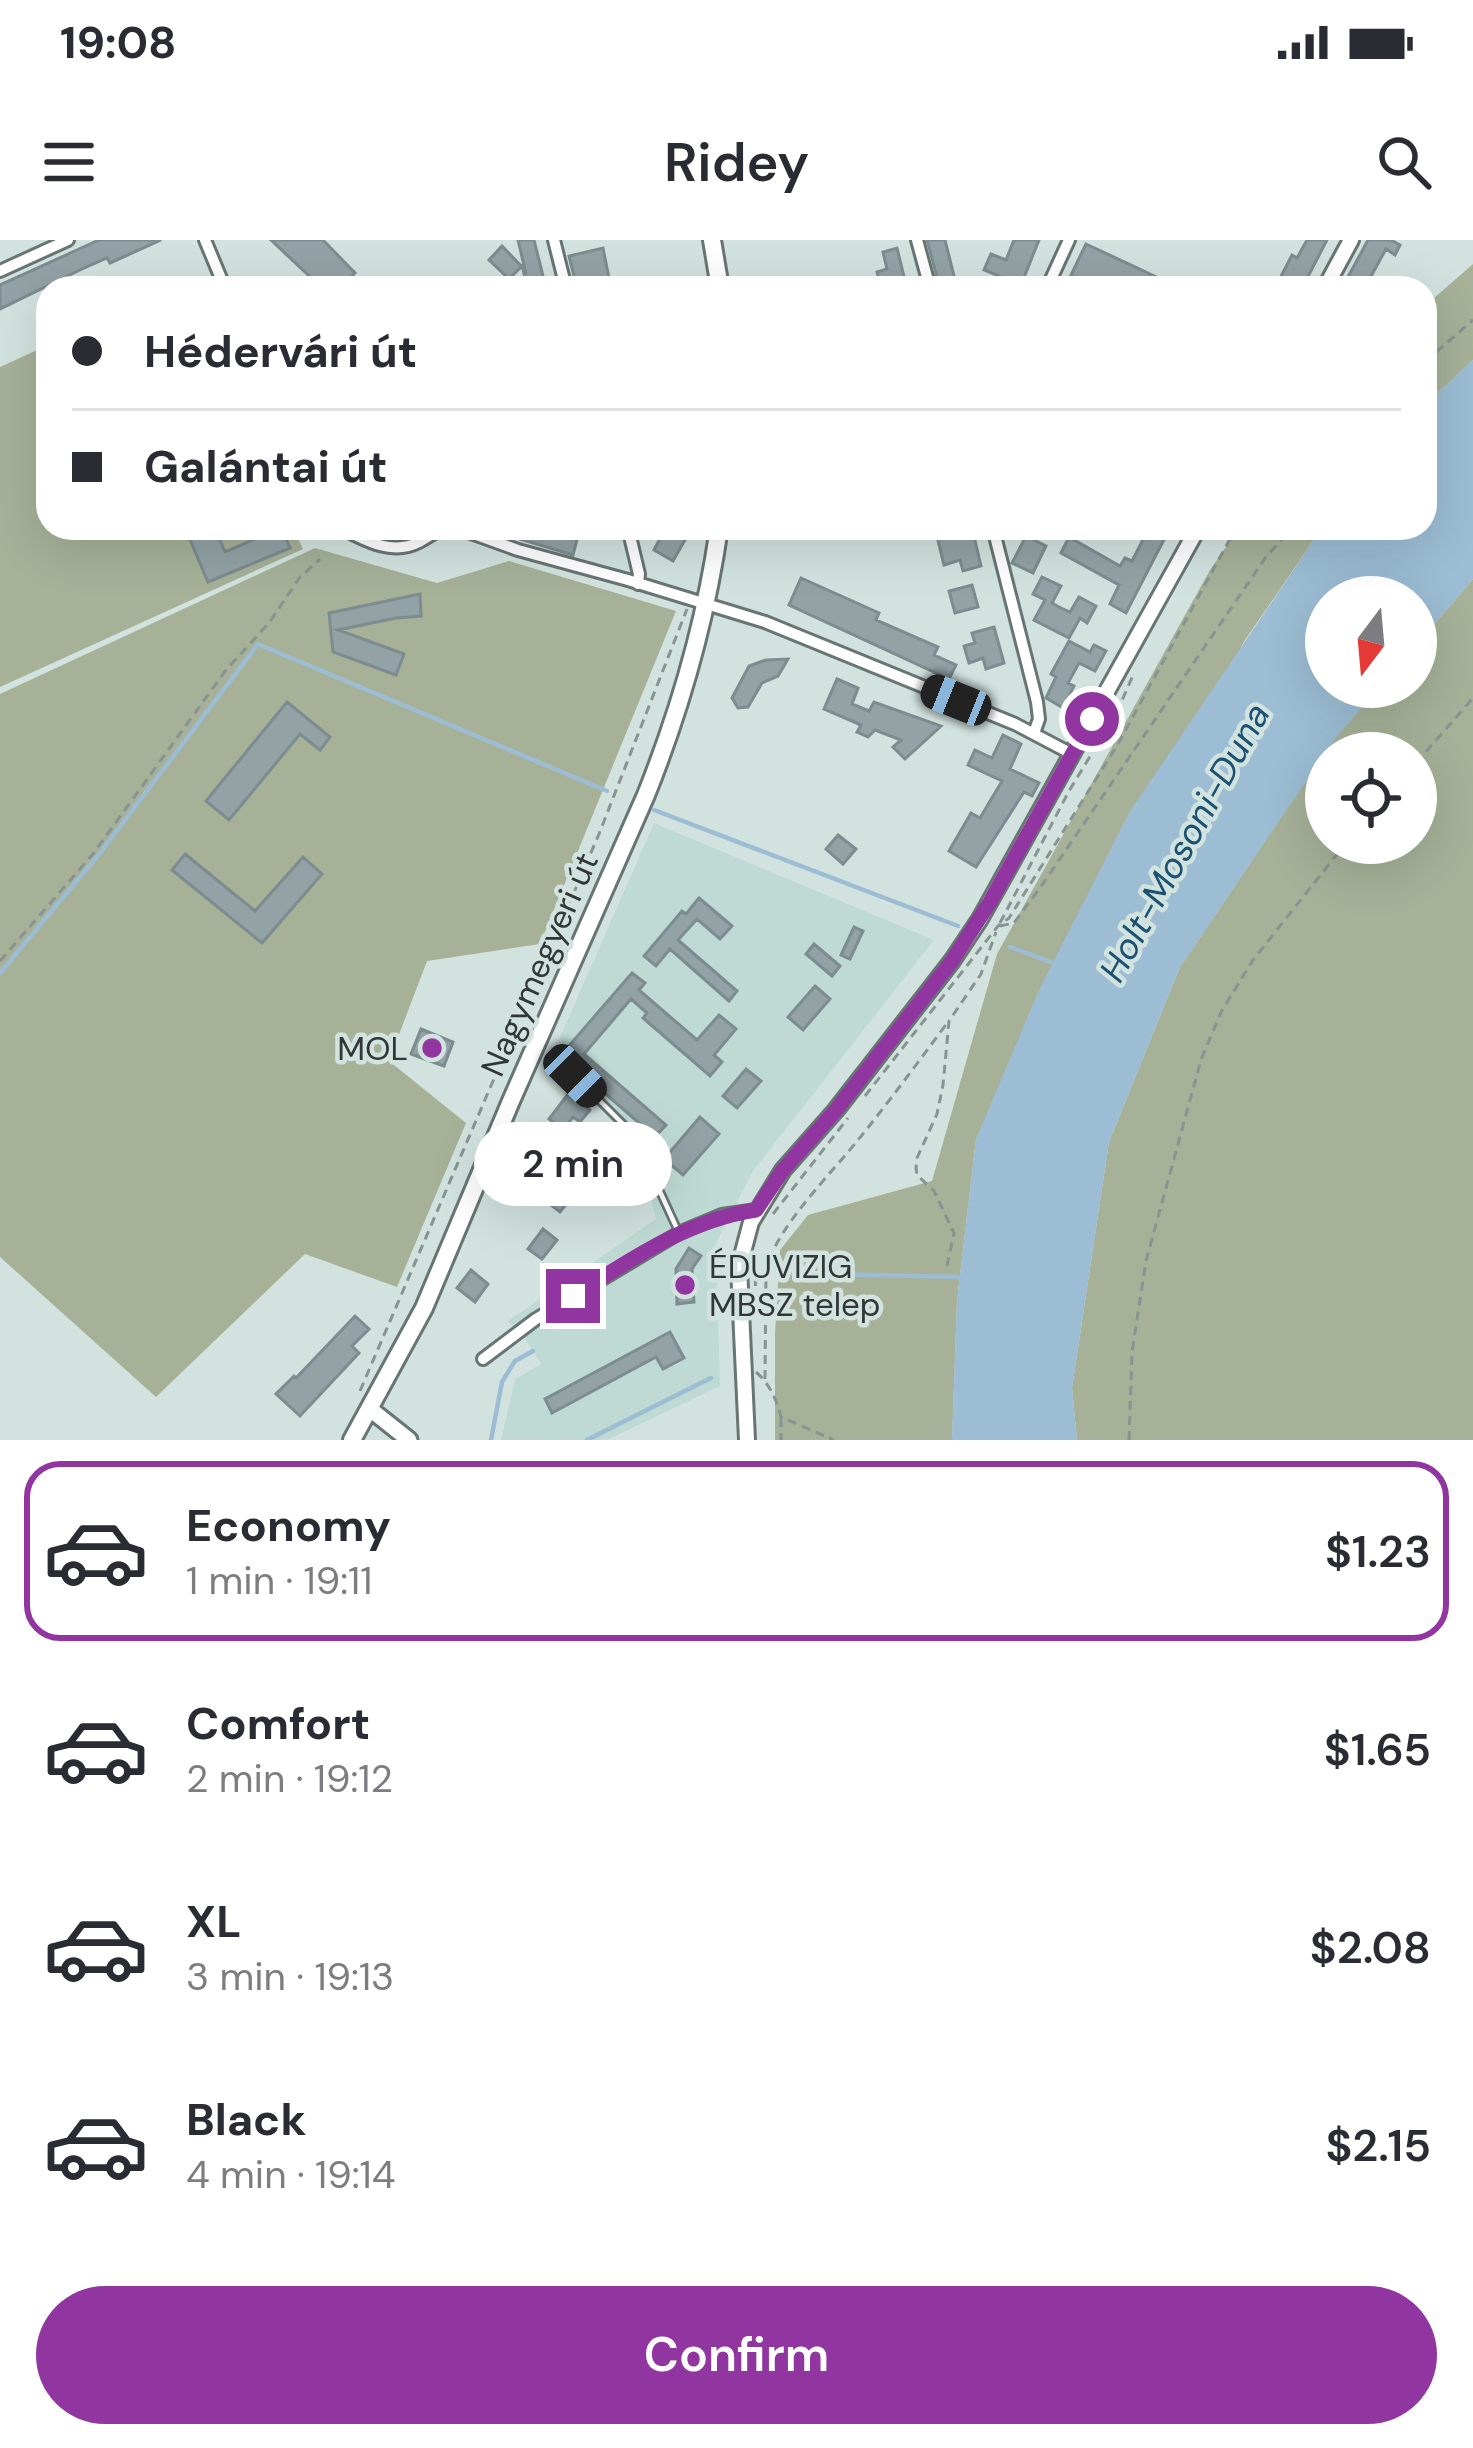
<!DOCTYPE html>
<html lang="en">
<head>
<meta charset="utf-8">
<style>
	:root { --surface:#fff; --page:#f7f7f7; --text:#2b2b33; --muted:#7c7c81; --line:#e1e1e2; --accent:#9135a0 }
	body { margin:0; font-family:"DM Sans",sans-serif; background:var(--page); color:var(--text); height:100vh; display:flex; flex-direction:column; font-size:45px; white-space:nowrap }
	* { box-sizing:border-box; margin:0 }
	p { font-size:39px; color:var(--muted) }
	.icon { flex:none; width:66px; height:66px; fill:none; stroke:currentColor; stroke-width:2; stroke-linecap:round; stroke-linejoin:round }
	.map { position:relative; height:1200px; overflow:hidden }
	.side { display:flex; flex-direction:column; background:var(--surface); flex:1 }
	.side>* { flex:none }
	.top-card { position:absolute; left:36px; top:36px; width:1401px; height:264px; border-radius:36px; box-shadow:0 12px 48px #0002; display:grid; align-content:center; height:264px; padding:0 36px; background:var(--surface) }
	.needle { width:78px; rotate:196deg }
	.tools { position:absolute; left:1305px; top:336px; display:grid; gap:24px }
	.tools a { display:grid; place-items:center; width:132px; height:132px; border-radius:50%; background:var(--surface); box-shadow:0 12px 48px #0002; font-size:60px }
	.end { position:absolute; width:54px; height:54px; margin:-27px; border:15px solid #9135a0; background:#fff; box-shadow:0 0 0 6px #fff }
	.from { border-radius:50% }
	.bubble { position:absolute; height:84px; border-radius:42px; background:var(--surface); box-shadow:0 12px 48px #0002; font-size:39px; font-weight:600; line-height:84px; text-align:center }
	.car { position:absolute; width:36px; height:72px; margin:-36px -18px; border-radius:15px; box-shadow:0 0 9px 3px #0007; background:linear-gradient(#222 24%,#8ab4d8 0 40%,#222 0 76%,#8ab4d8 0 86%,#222 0) }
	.top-card b { display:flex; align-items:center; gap:42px; height:114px; font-size:45px }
	.top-card b+b { border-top:3px solid var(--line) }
	.top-card i { width:30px; height:30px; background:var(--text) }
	ul { padding:21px 0 0; list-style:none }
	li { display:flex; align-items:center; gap:36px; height:180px; margin:0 24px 18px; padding:0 12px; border:6px solid transparent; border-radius:36px }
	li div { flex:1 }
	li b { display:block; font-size:45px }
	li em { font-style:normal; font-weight:600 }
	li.selected { border-color:var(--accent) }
	li>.icon { width:108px; height:108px; stroke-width:1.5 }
	.primary-button { display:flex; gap:24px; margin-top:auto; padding:24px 36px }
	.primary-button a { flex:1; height:138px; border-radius:72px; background:var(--accent); color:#fff; font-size:48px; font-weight:600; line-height:138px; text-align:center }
	.status { display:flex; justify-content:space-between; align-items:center; height:84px; padding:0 60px; background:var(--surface); direction:ltr }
	.status svg { height:33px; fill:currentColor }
	header { display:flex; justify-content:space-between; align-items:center; height:156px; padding:0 36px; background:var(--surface); font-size:54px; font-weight:600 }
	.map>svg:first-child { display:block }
</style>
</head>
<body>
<div class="status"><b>19:08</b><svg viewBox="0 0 49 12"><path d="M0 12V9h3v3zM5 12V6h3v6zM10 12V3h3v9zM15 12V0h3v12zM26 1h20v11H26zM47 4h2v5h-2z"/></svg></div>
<header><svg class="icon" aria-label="menu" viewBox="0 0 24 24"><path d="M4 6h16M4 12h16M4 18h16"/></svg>Ridey<svg class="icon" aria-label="search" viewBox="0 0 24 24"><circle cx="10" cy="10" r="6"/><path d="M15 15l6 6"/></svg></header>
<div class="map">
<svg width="1473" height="1200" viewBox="0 0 1473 1200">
	<rect width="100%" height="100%" fill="#d2e3df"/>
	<path fill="#bfdad4" d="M654,583l280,117 -181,231 -37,72 4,143 -113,54h-106l14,-61 26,-15 -16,-25 -17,-18 148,-102 -18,-75 -87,-86z"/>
	<path fill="#a6b198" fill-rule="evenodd" d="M1473,24v96l-48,45v-99z
		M48,105v183h245l10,21 -303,138v-320z
		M1239,288h83l-77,112 -269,499 -19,162 -5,139h-177v-106l5,-84 28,-35 124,-34 65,-227 213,-384z
		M315,308l122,35 72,-22 167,50 -136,333 -113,17 -38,100 77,62 -69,164 -92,-33 -149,143 -156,-140v-563z
		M1473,339v861h-396l-5,-52 37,-246 71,-175 154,-228 45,-52h37v-42zM1326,513h90v90h-90z"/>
	<path fill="#9cbdd4" d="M1473,120v219l-57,66v-48h-90v90h53l-45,53 -154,227 -71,175 -37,246 5,52h-125l5,-139 19,-162 63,-149 91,-179 192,-283h103v-123z"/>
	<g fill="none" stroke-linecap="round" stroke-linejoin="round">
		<path stroke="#9cbdd4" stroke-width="4.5" d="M654,570l304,116
			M1010,707l46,17
			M0,733l100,-120 158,-209 349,147
			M786,1033l174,4
			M491,1200l11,-58 13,-21 18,-10
			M587,1200l124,-62"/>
	</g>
	<path fill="#92a2a5" stroke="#7d8c90" stroke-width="3" d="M99,0h62l-51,23 -3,-5 -25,11 -82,40v-24z
		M271,0h52l32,33 -15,15h-18z
		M518,0h16l12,48h-18l-6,-22 -13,13 -20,-19 13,-14 23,24z
		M927,0h18l12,48h-17z
		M1014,0h25l-18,45 -37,-15 7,-16 15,6z
		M1307,0h20l-25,48h-27l17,-33 5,3z
		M1368,0h23l9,5 -5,10 -9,-6 -16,29 4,2 -4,8h-28z
		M1086,4l94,44h-81l-28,-13z
		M603,8l8,40h-34l-8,-32z
		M897,8l9,37 -25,3 -4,-16 10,-3 -4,-17z
		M185,288h30l10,24 56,-24 9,20 -82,34z
		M498,288h82l-7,27 -76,-23z
		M676,288l13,5 -16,28 -19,-11 10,-19 7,4z
		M935,288h26l2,6 10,-2 8,34 -18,5 -3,-11 -16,5z
		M1149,288h21l-44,85 -16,-9 9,-19 -58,-32 8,-16 51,29 5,-8 7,3z
		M1026,296l20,10 -13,27 -21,-10z
		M1042,337l19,9 -9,17 9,5 9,4 9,-15 17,9 -9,17 -7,-5 -11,20 -35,-18 11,-20 -12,-6z
		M801,338l78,35 -3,7 62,27 -4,8 22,10 -7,14 -160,-74z
		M972,345l6,22 -23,6 -6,-22z
		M420,354l1,22 -25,2 -58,12 66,24 -8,21 -63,-23 -4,-39z
		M994,387l10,36 -18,6 -3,-11 -14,5 -5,-17 11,-3 -3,-10z
		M1069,401l21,11 4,-7 12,6 -11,20 -16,-8 -11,20 6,3 -11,22 -17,-10 10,-21 -5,-3z
		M788,419l-10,17 -16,7 -14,24 -10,1 -6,-10 17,-32 17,-6z
		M837,439l21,9 -6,16 17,7 5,-9 67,24 -36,33 -12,-12 8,-7 -26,-10 -7,7 -11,-5 4,-7 -37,-16z
		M287,462l43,35 -10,13 -20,-16 -71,86 -23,-19z
		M1003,495l18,9 -11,25 29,14 -7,13 -8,-4 -48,75 -27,-16 22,-38 9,5 22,-37 -34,-16 7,-15 17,8z
		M838,595l18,14 -13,15 -17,-15z
		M185,614l70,57 48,-54 19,17 -60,69 -90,-73z
		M699,658l33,28 -12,13 -23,-20 -19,21 59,51 -8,10 -59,-52 -14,17 -12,-10 38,-45 4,3z
		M854,687l9,4 -13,28 -9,-4z
		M814,704l26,22 -8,10 -26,-22z
		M632,733l13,10 -6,7 58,50 22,-25 17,14 -22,26 8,7 -12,14 -67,-58 4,-5 -16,-14 -47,55 82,71 -11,12 -94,-82z
		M815,746l15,13 -27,31 -15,-13z
		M421,789l32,13 -9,24 -33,-12z
		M746,829l15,12 -24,27 -14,-12z
		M569,853l21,17 -10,12 -7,-5 -10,13 -14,-11z
		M700,877l19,17 -36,41 -19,-16z
		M586,901l24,18 -17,22 -9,-7 -16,20 4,3 -12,15 -13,-10 15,-20 -7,-6z
		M543,989l14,11 -15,19 -14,-10z
		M689,1008l12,8 -9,13 2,33 -17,2 -1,-35z
		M471,1030l17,14 -13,18 -18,-14z
		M355,1076l14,13 -17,17 7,7 -59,63 -24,-22 18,-18 2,2z
		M670,1092l14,26 -21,11 -7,-12 -104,56 -7,-14z"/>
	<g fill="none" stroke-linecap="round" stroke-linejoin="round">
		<g stroke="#677673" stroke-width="10">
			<path id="service" d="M575,836l59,59 45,98"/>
		</g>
		<g stroke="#677673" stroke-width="16">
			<path id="minor" d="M205,0l20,48
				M554,0l12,48
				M917,0l13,48
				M0,31l68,-31
				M1047,48l22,-48
				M341,288c23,12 51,28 78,14 10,-5 16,-11 27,-14
				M457,288l61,22 110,30 137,42 250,102 57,30
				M628,288l11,46 -1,10
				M993,288l44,174 2,17 -5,14
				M483,1119l53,-40 143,-86 43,-18 34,-5"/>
		</g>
		<g stroke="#677673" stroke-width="20">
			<path id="tertiary" d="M1325,48l26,-48
				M747,1200l-8,-173 12,-45 32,-52 53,-60 116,-149 28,-42 218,-391"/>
		</g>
		<g stroke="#677673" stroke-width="21">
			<path id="secondary" d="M370,1169l39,31"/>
		</g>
		<g stroke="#677673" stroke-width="22">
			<path id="primary" d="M712,0l8,48
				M352,1200l72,-132 87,-207 135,-306c34,-85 60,-176 73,-267"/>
		</g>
		<path stroke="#889491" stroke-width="3" stroke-dasharray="9 6" stroke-linecap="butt" d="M1425,80l8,-7
			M1425,122l48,-42
			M1416,523l57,-65
			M1000,683l69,-132 48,-79 17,-39
			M1000,686l14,-3 28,-38 224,-328 26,-29
			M0,721l93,-107 133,-184 43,-47 31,-46 20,-18
			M865,856l133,-170 11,-8 109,-174 118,-216
			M773,974l75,-96
			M755,1022l1,50
			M947,1026l7,-33 -20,-42 -17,-16 -1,-7 1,-10 20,-44 6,-29 6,-64 32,-47 15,-42
			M756,1132c13,11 21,28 25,45l53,23
			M765,1139l1,-111c13,-43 63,-92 92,-128 31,-38 60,-78 90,-118
			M360,1151l239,-557 88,-225
			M781,1178v22
			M1129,1200l3,-88 14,-91 55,-201 20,-48 32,-52 93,-117"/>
		<use href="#service" stroke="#fff" stroke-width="4.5"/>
		<use href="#minor" stroke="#fff" stroke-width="10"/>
		<use href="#tertiary" stroke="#fff" stroke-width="14"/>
		<use href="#secondary" stroke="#fff" stroke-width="15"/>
		<use href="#primary" stroke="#fff" stroke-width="16"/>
	</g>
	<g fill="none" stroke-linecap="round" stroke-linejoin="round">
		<path stroke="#9135a0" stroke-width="15" d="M573,1056c57,-36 115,-76 183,-86l27,-40 53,-60 116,-149 38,-59 102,-183"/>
	</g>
	<g fill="#9135a0" stroke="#d2e3df" stroke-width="4.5">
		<circle cx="432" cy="808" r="12"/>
		<circle cx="685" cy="1045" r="12"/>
	</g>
	<g text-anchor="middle" stroke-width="9" stroke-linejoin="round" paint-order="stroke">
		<g font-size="33" fill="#313736" stroke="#d2e3df">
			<text transform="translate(539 724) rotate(-66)" y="12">Nagymegyeri út</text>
		</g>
		<g font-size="33" fill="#313736" stroke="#d2e3df" text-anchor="end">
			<text x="408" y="820">MOL</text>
			<text x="709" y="1038" text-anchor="start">ÉDUVIZIG<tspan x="709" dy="38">MBSZ telep</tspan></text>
		</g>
		<g font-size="36" font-style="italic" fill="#1b5273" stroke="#d2e3df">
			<text transform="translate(1184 602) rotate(-61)" y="13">Holt-Mosoni-Duna</text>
		</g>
	</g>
</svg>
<div class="tools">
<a><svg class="needle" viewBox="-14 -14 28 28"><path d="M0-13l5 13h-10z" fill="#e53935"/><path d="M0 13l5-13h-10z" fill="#7c7c81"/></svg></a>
<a><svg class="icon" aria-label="locate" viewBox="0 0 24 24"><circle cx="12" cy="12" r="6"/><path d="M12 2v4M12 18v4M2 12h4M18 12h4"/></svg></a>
</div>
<i class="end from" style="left:1092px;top:479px"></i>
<i class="end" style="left:573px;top:1056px"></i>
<div class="bubble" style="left:474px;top:882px;width:198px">2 min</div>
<i class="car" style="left:956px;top:460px;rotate:292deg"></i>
<i class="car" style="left:575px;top:836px;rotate:135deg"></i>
<div class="top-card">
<b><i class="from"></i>Hédervári út</b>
<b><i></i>Galántai út</b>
</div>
</div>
<section class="side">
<ul>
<li class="selected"><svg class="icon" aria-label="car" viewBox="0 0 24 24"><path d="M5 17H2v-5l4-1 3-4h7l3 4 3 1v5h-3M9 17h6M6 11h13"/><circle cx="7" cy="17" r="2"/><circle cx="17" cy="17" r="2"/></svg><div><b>Economy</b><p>1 min · 19:11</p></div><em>$1.23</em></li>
<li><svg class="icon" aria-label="car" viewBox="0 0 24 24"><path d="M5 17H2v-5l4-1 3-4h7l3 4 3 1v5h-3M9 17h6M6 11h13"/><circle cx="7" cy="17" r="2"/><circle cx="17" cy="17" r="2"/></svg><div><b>Comfort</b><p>2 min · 19:12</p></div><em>$1.65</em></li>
<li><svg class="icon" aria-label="car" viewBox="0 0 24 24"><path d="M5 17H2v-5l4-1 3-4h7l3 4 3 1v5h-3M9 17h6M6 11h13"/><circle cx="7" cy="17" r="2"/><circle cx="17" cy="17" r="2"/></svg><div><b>XL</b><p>3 min · 19:13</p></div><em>$2.08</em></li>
<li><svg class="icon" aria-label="car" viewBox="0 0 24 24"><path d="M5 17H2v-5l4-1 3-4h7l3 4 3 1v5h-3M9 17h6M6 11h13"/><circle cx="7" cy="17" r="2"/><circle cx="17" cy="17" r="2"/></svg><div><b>Black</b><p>4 min · 19:14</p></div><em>$2.15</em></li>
</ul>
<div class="primary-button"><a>Confirm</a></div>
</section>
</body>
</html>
